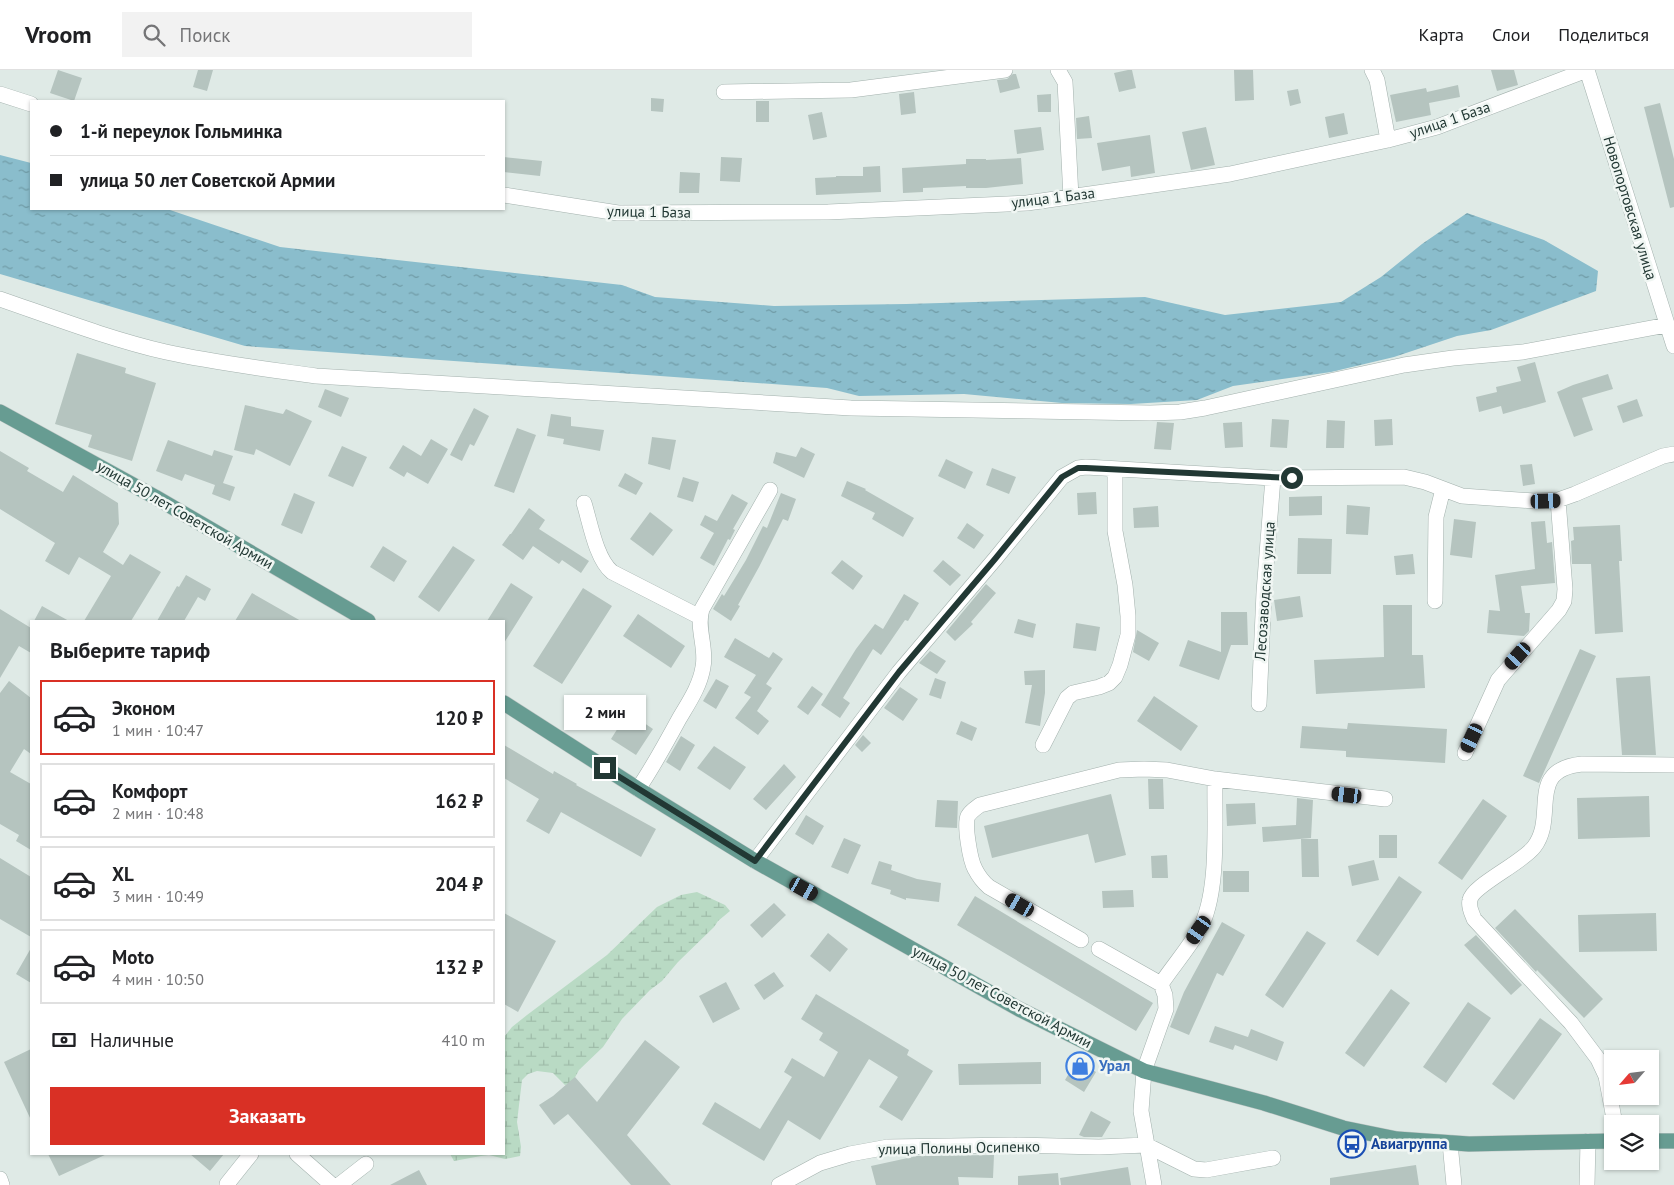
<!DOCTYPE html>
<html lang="ru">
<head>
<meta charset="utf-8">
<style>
	:root { --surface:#fff; --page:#f2f2f2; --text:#202124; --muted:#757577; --line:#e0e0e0; --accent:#d93025 }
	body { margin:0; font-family:"PT Sans",sans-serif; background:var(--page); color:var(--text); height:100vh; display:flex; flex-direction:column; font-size:19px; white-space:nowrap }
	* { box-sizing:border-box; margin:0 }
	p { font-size:16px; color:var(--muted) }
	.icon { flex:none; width:28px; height:28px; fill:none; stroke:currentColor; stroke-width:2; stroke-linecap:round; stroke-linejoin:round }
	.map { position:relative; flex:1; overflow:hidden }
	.side { position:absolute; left:30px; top:550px; width:475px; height:535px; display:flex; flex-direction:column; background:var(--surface); border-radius:0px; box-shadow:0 1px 4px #0004 }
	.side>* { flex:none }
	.top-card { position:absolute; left:30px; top:30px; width:475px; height:110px; border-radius:0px; box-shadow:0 1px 4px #0004; display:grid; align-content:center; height:110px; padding:0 20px; background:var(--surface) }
	.needle { width:32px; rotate:242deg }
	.fabs { position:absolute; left:1604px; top:980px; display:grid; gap:10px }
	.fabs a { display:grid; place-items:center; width:55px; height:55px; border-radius:0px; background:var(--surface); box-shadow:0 1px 4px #0004; font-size:25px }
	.end { position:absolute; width:22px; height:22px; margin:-11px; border:6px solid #223834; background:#fff; box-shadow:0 0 0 2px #fff }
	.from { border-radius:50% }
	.bubble { position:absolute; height:35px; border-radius:0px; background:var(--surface); box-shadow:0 1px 4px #0004; font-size:16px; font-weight:700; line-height:35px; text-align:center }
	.car { position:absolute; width:15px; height:30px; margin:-15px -8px; border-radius:6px; box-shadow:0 0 4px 1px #0007; background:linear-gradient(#222 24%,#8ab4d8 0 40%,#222 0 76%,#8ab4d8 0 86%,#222 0) }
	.top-card b { display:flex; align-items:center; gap:18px; height:48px; font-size:19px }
	.top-card b+b { border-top:1px solid var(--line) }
	.top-card i { width:12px; height:12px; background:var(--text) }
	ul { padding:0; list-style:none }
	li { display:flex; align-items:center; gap:15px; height:75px; margin:0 10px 8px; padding:0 10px; border:2px solid var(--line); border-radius:0px }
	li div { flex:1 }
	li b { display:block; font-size:19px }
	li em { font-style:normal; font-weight:700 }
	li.on { border-color:var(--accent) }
	li>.icon { width:45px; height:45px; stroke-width:1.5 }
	h2 { padding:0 20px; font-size:22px; line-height:60px }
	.pay { display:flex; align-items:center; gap:12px; height:55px; padding:0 20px; font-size:19px }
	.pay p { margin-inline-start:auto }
	.cta { display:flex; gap:10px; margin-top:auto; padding:10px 20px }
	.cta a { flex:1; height:58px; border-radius:0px; background:var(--accent); color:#fff; font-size:20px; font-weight:700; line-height:58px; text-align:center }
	header { display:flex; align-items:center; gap:30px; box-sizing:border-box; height:70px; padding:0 25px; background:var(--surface); border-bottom:1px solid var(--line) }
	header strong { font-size:24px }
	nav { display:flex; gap:28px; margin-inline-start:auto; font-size:18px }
	.search { width:350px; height:45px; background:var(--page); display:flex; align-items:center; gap:12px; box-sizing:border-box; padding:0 18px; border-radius:0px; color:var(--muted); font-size:19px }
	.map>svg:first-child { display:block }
</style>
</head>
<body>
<header>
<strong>Vroom</strong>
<div class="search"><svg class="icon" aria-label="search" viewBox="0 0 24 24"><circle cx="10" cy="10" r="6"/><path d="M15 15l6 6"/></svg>Поиск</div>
<nav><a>Карта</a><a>Слои</a><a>Поделиться</a></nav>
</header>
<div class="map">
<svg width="1674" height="1115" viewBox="0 0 1674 1115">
	<defs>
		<pattern id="wetland-marsh" width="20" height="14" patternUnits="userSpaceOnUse" patternTransform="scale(1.25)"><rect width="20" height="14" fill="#b9dac4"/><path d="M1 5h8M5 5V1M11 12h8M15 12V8" fill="none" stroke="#9fbca9"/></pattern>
		<pattern id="water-ripples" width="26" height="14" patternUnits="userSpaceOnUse" patternTransform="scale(1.25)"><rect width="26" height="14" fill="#8abdcc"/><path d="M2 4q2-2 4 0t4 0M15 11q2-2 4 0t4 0" fill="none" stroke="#709ba6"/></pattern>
	</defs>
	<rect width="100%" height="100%" fill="#dfeae6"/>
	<path fill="url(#wetland-marsh)" d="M697,822l28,13 5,6 -12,10 -4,6 -36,35 -16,19 -12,9 -28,29 -19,28 -24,23 -7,13 -7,2 -12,-12 -16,-2 -9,3 -6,6 -5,42 4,25 -1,9 -15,3 -16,-4 -8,1 -27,5 -4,-7h54v-117l8,-10 15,-12 80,-60 50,-48 24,-12z"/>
	<path fill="url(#water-ripples)" d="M0,85l31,8v46h136l113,38 342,38 33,12 119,9 132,-2 239,-7 80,18 116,-13 40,-25 41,-33 45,-31 77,27 54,31 -2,20 -105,39 -34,6 -63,21 -63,15 -98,14 -36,14 -66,4 -69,-1 -98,-9 -105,2 -32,-8 -582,-42 -245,-72z"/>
	<path fill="#b5c4bf" d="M58,0l24,8 -8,23 -24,-8z
		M198,0h15l-6,21 -14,-4z
		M1128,0h4l4,18 -17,4 -5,-19z
		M1234,0h19l1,30 -19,1z
		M1491,0h23l4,15 -21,6z
		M1013,4h3l4,14 -20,5 -3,-13 10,-1z
		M1458,15l2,12 -31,6 2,12 -35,7 -6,-27 36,-7 1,4z
		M1298,19l3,14 -11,3 -3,-15z
		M914,22l2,21 -15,2 -2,-21z
		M1051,24v18h-13l-1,-17z
		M651,28l13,1 -1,13 -12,-1z
		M756,31h13v21h-13z
		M1660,33l14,56v48l-4,1 -26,-101z
		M822,42l5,25 -14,3 -5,-25z
		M1344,43l4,21 -19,4 -4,-21z
		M1089,46l3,22 -15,1 -1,-21z
		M1041,57l3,23 -27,4 -3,-24z
		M1206,57l9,38 -24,5 -9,-38z
		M1150,65l5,38 -24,4 -1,-11 -28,5 -5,-28z
		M504,87l38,4 -2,15 -36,-4z
		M721,87l21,1 -2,24 -20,-1z
		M1021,88l2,26 -37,4h-20v-2l-43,2v4l-20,1 -1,-25 64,-4v-5h20v1z
		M880,96l1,26 -65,3 -1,-17 21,-1v-1h27v-9z
		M680,102l20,1 -1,20h-20z
		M77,283l49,15 -1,5 31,10 -24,78 -44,-14 4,-12 -37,-11z
		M1535,292l11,40 -43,12 -2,-8 -22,6 -3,-15 21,-5 -1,-5 25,-6 -4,-14z
		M1608,304l5,15 -31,9 11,32 -19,7 -17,-45 16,-7z
		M325,319l24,9 -8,19 -23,-10z
		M1637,329l6,17 -20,7 -6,-17z
		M245,335l38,9 3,-5 26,12 -22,45 -34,-17 -2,6 -20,-5z
		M474,338l15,8 -15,30 -4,-2 -8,17 -12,-6z
		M551,344l20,3v9l33,4 -4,21 -37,-7 1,-5 -17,-3z
		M1272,349l17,1 -2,28 -17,-1z
		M1392,349l1,26 -18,1 -1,-26z
		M1327,350l18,1 -1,27h-18z
		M1157,352l17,1 -3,27 -17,-1z
		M1242,352l1,25 -18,1 -2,-25z
		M517,358l19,7 -22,58 -20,-7z
		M652,367l24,3 -6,30 -22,-6z
		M431,369l17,10 -20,35 -21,-12 -3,5 -15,-9 14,-23 18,11z
		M168,370l44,16 2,-6 19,6 -10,27 12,4 -5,14 -18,-7 3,-9 -30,-11 -3,7 -26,-10z
		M342,376l25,11 -14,30 -25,-11z
		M801,377l14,7 -11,24 -31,-15 3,-11 20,5z
		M0,381l29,17 -2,3 36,21 10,-17 45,28 1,21 -16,28 20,13 7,-11 31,18 -30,49h-47l27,-45 -32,-19 -10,18 -24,-14 10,-18 -55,-34z
		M946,389l27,13 -8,17 -27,-13z
		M1532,394l3,20 -12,2 -3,-21z
		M992,398l24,9 -7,17 -23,-9z
		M625,403l18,10 -7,12 -18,-9z
		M683,407l16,5 -6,20 -16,-5z
		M847,411l19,8 -1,1 49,28 -11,19 -31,-18 3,-6 -34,-17z
		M1096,422l1,22 -19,1 -1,-22z
		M294,423l21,9 -13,32 -21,-9z
		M781,423l15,6 -8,22 -5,-2 -24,48 -21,38 2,1 -9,15 -18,-12 9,-15 2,2 22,-36 17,-34 4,2z
		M732,424l16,9 -15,26 2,1 -5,10 -2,-1 -14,27 -14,-8 14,-25 -14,-8 5,-10 12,6z
		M1322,426v19l-33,1v-19z
		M1347,435l23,2 -2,28 -22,-1z
		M1158,436l1,21 -25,1 -1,-20z
		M529,438l16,12 -6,9 50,32 -8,12 -19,-13 -3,4 -26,-18 -10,14 -21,-15 8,-11h1z
		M650,442l23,18 -20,26 -23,-17z
		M1454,449l22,3 -4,36 -22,-3z
		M1545,451l2,22 5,-1 3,41 -34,3 4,27h5l-1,18 -5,5 -37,-3 2,-23 11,1 -5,-36 40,-6 -4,-47z
		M967,453l17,12 -10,14 -17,-11z
		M1620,455l2,36h-3l4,71 -28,2 -4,-70h-19l-1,-23 3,-1 -1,-13z
		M1298,468l34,1 -1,35h-34z
		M383,476l24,15 -13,21 -24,-15z
		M453,476l22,14 -36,52 -21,-15z
		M1413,484l2,20 -19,1 -2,-19z
		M842,490l21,16 -10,14 -22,-17z
		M943,490l18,15 -11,11 -17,-15z
		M186,505l25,14 -6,12 -7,-4 -14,24h-27l20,-35 2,1z
		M511,513l22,14 -29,46v-22h-17z
		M986,514l10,9 -25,29 2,2 -18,17 -9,-9z
		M583,518l29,18 -50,78 -29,-18z
		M252,523l49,28h-66z
		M904,524l15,9 -11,18 -3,-1 -24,35 -8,-6 -30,49 7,5 -10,15 -19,-13 35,-56 19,-25 8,5z
		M1300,526l3,21 -26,4 -3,-21z
		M1383,535h29v50h11l2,33 -109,6 -2,-34 70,-3z
		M42,536l27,15h-35z
		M0,539l31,19v25l-12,-7 -19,32z
		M1221,542h26l1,33h-17l-12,35 -40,-14 9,-26 33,12z
		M638,544l47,32 -14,22 -48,-32z
		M1018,549l18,5 -3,14 -19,-5z
		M1076,553l24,4 -4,24 -23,-3z
		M1137,560l22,13 -10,18 -16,-9z
		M735,568l34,20 4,-6 10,7 -17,25 6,4 -15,23 12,10 -11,14 -23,-17 16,-21 -7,-4 12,-18 -32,-18z
		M1580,579l16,7 -57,127 -16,-7z
		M930,581l16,10 -9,13 -18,-11z
		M1045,600v23l-5,33 -15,-3 7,-38h-7l-1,-14z
		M1650,606l6,79h-34l-6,-77z
		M935,608l11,4 -5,17 -12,-4z
		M716,609l13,7 -13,23 -13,-8z
		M9,611l22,17v56l-7,-5 -14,23 21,12v66l-15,-9 3,-6 -19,-11v-131z
		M812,616l11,8 -15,21 -11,-8z
		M900,617l18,12 -15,22 -19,-13z
		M1154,626l44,30 -17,25 -44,-30z
		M628,642l25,17 -17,26 -25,-16z
		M961,651l16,7 -5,13 -16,-7z
		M1348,653l99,6 -2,34 -99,-6v-6l-46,-3 2,-22 45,3z
		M863,665l8,8 -9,9 -7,-7z
		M681,666l14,9 -15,26 -14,-9z
		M504,675l49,29 1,-3 23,13 -1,1 80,44 -15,28 -80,-45 -12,22 -23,-13 13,-22 -35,-21z
		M714,676l32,21 -16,23 -33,-22z
		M784,694l12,13 -30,33 -13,-11z
		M1148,709h15l1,30h-15z
		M1111,724l15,61 -31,8 -7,-29 -96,24 -8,-32z
		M1649,726l1,41 -72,2 -1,-41z
		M1297,728l16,2 -2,38 -48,4 -1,-15 34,-2z
		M1483,729l24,17 -45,64 -24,-17z
		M937,730l21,1 -1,27 -22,-1z
		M1255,733l1,21 -29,2 -1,-22z
		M806,745l18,11 -11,19 -18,-11z
		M1379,765h18v23h-18z
		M844,768l17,7 -13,29 -17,-7z
		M1301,769h17l1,38h-17z
		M1167,785l1,23h-16l-1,-22z
		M0,788l31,19v60l-31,-18z
		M1374,790l5,20 -27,6 -4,-20z
		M879,791l13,4 -1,5 26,9 24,4 -2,19 -33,-4v2l-16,-6 1,-4 -20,-6z
		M1223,801h26v21h-26z
		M1399,806l23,16 -44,64 -22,-15z
		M1133,820l1,17 -31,1 -1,-17z
		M975,826l178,107 -17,28 -179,-106z
		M774,833l12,12 -24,23 -12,-13z
		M1515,839l88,90 -19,19 -47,-48 -1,2 -41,-44z
		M504,843l52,28 -38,71 -14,-8z
		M1656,843l1,38 -78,1 -1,-37z
		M1222,852l23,13 -22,41 -6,-3 -28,62 -19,-8 14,-35z
		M1307,861l19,12 -43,65 -18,-13z
		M828,863l20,16 -18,23 -20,-16z
		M1476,865l46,50 -11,10 -47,-50z
		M31,878v35l-15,-9z
		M774,902l10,14 -20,14 -10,-15z
		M726,912l14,27 -27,14 -14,-27z
		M1391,919l19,14 -46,64 -19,-14z
		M816,924l93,56 -2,5 26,16 -31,50 -23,-14 19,-30 -29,-18 -49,81 -32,-20 -24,41 -62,-37 13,-22 45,27 32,-52 -8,-5 8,-14 32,19 14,-25 -19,-12 4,-7 -22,-14z
		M1468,932l23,16 -45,65 -23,-16z
		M1540,948l22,16 -48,66 -22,-16z
		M1215,956l33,11 3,-8 33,13 -7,19 -42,-16 -2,5 -24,-8z
		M645,970l35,27 -53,68 44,50h-40l-63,-71 -14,11 -15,-20 14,-9 22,-19 22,25z
		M31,979v71l-27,-58z
		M1077,990l19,12 -12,20 -19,-12z
		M1041,992v22l-82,1 -1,-21z
		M1091,1041l20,11 -9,15h-18l-5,-2z
		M48,1084h59l-48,22z
		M190,1084h34l-14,17z
		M994,1085l-1,23 -35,-1 1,8h-83l-5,-19 46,-10z
		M1416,1095l3,20h-89v-7z
		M1128,1097l3,18h-70l-1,-7z
		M419,1100l8,15h-37z
		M1058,1103l1,12h-41v-9z"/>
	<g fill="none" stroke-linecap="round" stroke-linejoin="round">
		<g stroke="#a3b1ad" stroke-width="16">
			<path id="minor" d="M1058,0l7,12 6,115
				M1372,0l5,10 11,60
				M724,22l127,-2 154,-20
				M0,24l31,10
				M504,125l114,18 210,-1 199,-9 203,-29 158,-34 49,-13 150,-57 87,276
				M0,229c55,19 110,40 166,53 50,11 100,17 150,24l535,32 299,5 30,-1 25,-4 199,-43 49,-7 70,-6 144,-27
				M584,433c6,19 12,56 28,69l88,45
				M1435,531l1,-84 7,-28
				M1259,634l5,-112 9,-114
				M1043,675l24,-47 6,-5 26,-6 10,-4 6,-6 5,-12 8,-30v-19l-3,-31 -10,-54v-61
				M1465,683l33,-73 61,-70 5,-9 1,-12 -7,-89
				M638,719c15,-22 28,-46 41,-70 10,-17 21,-33 24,-52 4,-19 -7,-39 -1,-58l68,-119
				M755,791l144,-189 96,-113 67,-82 16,-9 8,-1 187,11 131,-1 21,5 37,14 72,5 24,-1 17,-6 88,-38 11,-2
				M1081,870l-92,-53c-6,-5 -10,-10 -14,-18 -5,-9 -11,-45 -7,-53 3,-5 8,-8 12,-11l139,-35 25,-1 23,1 48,9 170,20
				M1099,879l62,35
				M1615,1054l-9,-48 -8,-17 -27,-36 -97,-104c-2,-6 -6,-12 -4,-19 2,-14 52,-37 64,-53 24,-31 -9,-77 48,-83l92,1
				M1450,1073l4,42
				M297,1084l35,31
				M0,1109l2,6
				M227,1114l24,-30
				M339,1115l27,-21
				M779,1115l41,-22 30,-9 38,-7 124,-2 87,2 47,-2 48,24 12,1 67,-12
				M1154,1115l-13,-74 3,-40 22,-62 -1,-14 -4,-11c12,-18 27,-35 38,-54 21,-36 15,-109 16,-151
				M1587,1115l1,-44"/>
		</g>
		<g stroke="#c1c7c6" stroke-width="16">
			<path id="major" d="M0,342l155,85 213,124
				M504,633l134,86 117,72 264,148 125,62 120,32 79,25 54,11 72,5 143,-3
				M1650,1071h24"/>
		</g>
		<use href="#minor" stroke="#fff" stroke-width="15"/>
		<use href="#major" stroke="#679c92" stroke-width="15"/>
	</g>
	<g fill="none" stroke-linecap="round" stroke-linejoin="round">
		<path stroke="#223834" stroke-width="6" d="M605,698l150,93 144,-189 96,-113 67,-82 16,-9h8l206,10"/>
	</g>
	<defs>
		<g id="shop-ring" transform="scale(1.4375)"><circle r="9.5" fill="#f0f6f3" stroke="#3f7fe0" stroke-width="1.5"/><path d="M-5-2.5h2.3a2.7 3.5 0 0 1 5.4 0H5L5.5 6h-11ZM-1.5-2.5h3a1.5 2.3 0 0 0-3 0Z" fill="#3f7fe0"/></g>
		<g id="bus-ring" transform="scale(1.4375)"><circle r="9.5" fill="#f0f6f3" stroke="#1a4fb4" stroke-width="1.5"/><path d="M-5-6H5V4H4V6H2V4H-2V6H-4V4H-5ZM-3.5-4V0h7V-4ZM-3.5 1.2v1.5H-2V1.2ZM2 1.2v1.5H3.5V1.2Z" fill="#1a4fb4"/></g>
	</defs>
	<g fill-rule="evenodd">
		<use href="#shop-ring" x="1080" y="996"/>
		<use href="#bus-ring" x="1352" y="1074"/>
	</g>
	<g text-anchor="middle" stroke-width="5" stroke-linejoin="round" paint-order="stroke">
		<g font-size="15" fill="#223834" stroke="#f0f6f3">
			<text transform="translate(1450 50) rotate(-19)" y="5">улица 1 База</text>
			<text transform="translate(1053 128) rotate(-7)" y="5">улица 1 База</text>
			<text transform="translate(1630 138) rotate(73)" y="5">Новопортовская улица</text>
			<text transform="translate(649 142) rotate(1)" y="5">улица 1 База</text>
			<text transform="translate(185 445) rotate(30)" y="5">улица 50 лет Советской Армии</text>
			<text transform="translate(1265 521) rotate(-86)" y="5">Лесозаводская улица</text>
			<text transform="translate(1002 927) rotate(28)" y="5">улица 50 лет Советской Армии</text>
			<text transform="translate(959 1078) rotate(-1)" y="5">улица Полины Осипенко</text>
		</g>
		<g font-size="15" font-weight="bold" fill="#366cbe" stroke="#f0f6f3" text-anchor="start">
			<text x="1099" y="1001">Урал</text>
		</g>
		<g font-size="15" font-weight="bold" fill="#164399" stroke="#f0f6f3" text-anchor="start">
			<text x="1371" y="1079">Авиагруппа</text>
		</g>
	</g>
</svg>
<div class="fabs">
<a><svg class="needle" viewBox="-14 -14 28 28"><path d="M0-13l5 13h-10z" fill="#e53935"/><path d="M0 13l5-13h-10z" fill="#757577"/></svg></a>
<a><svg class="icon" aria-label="layers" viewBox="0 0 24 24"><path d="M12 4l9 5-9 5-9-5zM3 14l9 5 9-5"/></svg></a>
</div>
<i class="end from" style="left:1292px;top:408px"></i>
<i class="end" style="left:605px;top:698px"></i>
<div class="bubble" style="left:564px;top:625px;width:82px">2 мин</div>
<i class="car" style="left:1546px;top:431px;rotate:88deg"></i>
<i class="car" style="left:1518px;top:586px;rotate:222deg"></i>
<i class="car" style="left:1472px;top:668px;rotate:205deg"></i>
<i class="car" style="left:1347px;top:725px;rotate:277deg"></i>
<i class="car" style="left:804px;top:819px;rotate:119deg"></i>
<i class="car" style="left:1020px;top:835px;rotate:300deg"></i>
<i class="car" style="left:1199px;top:860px;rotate:215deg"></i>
<div class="top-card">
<b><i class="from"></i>1-й переулок Гольминка</b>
<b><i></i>улица 50 лет Советской Армии</b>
</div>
<section class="side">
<h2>Выберите тариф</h2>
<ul>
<li class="on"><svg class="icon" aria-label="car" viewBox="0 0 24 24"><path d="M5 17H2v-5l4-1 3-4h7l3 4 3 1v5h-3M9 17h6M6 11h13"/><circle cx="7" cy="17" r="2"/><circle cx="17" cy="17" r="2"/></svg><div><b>Эконом</b><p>1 мин · 10:47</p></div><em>120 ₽</em></li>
<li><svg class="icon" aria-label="car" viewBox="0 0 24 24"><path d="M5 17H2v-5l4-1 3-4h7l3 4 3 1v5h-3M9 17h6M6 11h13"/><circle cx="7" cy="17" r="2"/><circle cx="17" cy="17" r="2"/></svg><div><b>Комфорт</b><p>2 мин · 10:48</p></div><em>162 ₽</em></li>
<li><svg class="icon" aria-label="car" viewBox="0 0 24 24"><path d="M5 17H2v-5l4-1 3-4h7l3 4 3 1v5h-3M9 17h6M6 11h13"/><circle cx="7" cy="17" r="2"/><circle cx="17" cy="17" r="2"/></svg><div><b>XL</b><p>3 мин · 10:49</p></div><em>204 ₽</em></li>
<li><svg class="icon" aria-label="car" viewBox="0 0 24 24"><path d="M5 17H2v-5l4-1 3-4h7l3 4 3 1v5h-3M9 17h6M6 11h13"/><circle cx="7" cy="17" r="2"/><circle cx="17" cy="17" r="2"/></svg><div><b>Moto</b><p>4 мин · 10:50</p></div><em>132 ₽</em></li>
</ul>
<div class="pay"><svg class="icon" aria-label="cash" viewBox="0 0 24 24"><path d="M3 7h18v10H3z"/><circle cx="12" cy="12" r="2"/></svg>Наличные<p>410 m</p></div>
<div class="cta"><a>Заказать</a></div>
</section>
</div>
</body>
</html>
